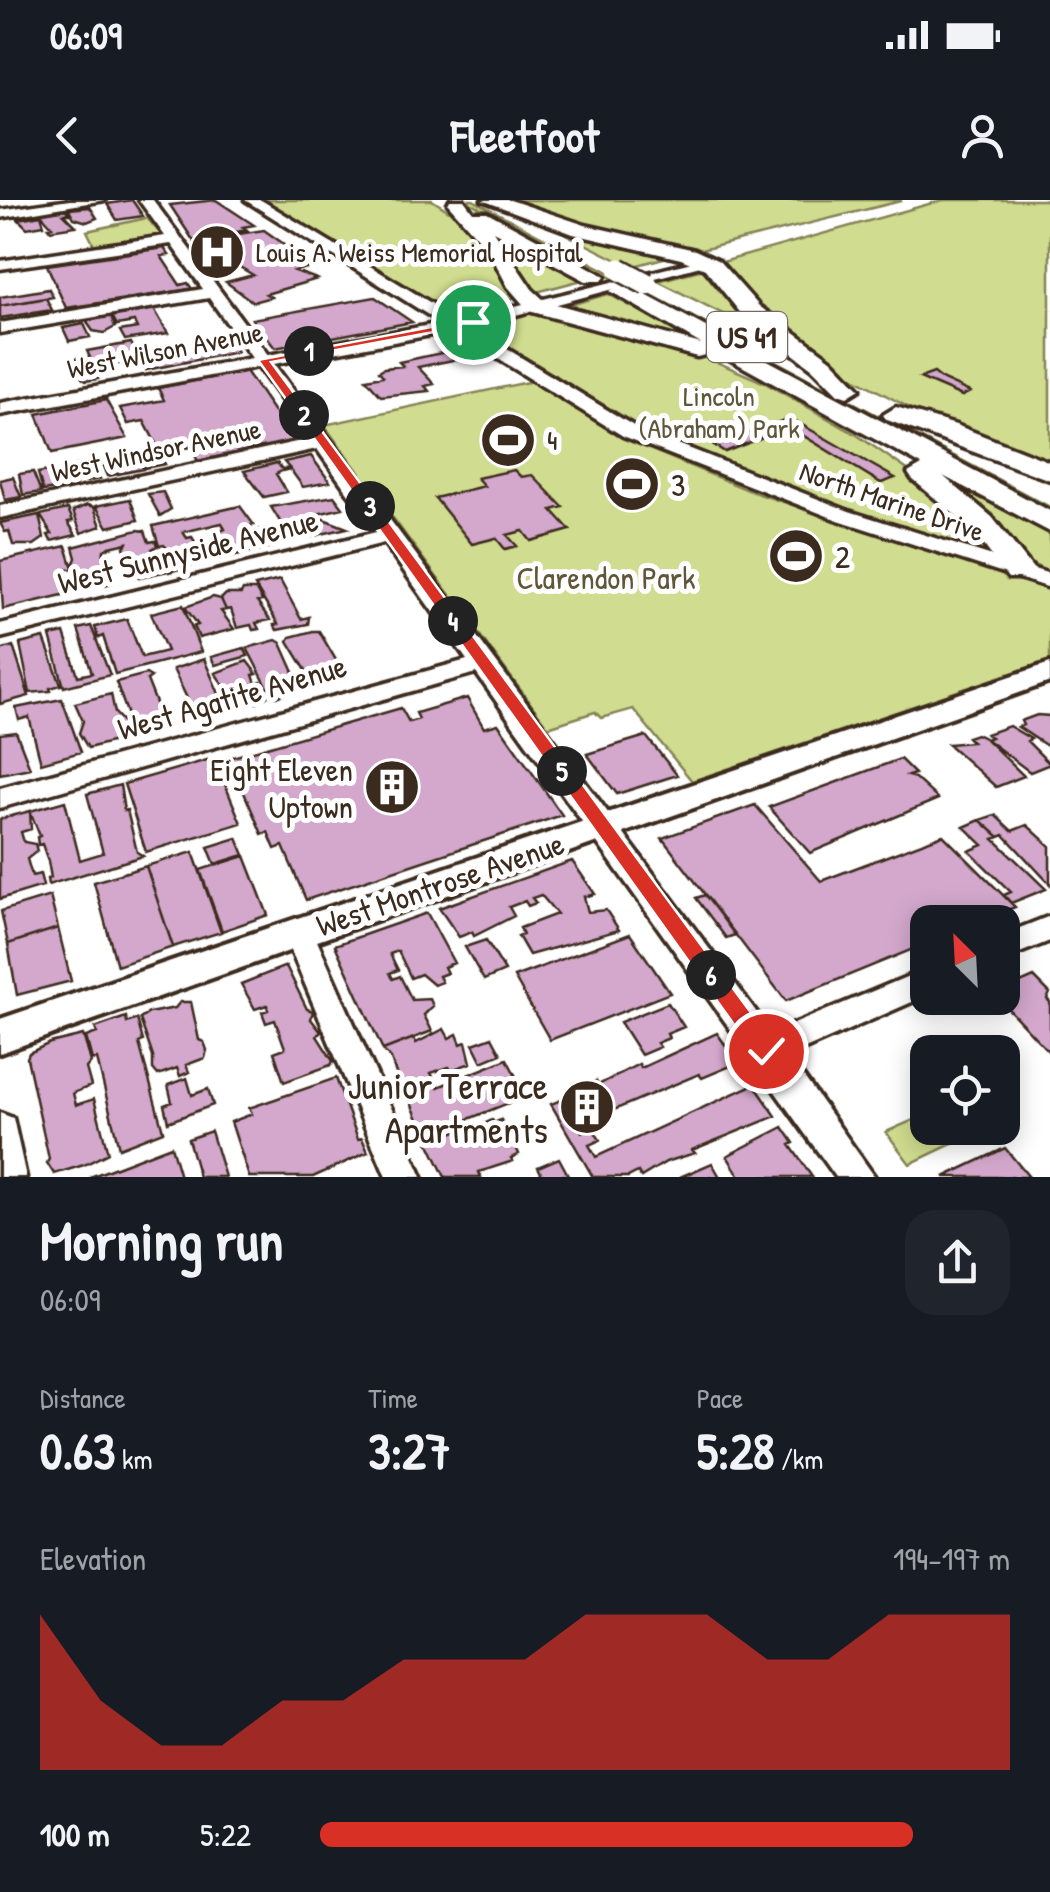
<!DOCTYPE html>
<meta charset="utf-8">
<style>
:root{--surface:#171b24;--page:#20242c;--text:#f1f3f6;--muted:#9ea1a6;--accent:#d93025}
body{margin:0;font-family:"Patrick Hand",sans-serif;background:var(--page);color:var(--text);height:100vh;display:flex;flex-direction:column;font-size:38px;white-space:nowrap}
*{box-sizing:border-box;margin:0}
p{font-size:32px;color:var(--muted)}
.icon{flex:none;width:55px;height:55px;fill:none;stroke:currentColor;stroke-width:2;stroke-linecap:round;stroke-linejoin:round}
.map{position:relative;height:977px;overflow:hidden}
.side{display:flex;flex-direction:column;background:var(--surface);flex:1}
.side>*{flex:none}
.needle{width:65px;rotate:336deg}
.tools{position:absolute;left:910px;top:705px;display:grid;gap:20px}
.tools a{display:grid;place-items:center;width:110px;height:110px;border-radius:20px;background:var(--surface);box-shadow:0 5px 25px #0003;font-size:50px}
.pin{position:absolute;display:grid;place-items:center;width:85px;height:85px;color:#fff;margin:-42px;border:5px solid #fff;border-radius:50%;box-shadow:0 2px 10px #0007}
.km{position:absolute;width:50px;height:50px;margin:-25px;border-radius:50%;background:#222;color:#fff;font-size:28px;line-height:50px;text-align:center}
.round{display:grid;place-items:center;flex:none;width:105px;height:105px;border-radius:30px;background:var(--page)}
.headline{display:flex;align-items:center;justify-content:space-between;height:170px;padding:0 40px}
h1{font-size:55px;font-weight:700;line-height:75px}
.metrics{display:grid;grid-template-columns:repeat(3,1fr);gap:15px;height:170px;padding:10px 40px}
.metrics div{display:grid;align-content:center}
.metrics b{font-size:50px;font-weight:700}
.metrics small{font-size:28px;font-weight:400}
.metrics p{font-size:28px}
.chart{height:280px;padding:20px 40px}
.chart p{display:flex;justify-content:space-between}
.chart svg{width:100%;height:180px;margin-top:10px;fill:var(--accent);opacity:.7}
ul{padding:0 40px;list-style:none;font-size:32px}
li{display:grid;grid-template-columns:160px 120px 1fr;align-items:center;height:75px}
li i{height:25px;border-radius:12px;background:var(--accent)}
.status{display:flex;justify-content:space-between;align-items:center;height:70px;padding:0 50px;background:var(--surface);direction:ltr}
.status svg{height:28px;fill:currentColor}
header{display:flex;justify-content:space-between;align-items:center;height:130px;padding:0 40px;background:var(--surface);font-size:45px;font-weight:700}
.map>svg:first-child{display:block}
</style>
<div class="status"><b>06:09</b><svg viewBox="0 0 49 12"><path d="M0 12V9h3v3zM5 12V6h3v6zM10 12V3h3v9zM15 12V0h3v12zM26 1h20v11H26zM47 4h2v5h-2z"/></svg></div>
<header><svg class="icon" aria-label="back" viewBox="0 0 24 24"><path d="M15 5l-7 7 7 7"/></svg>Fleetfoot<svg class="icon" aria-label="person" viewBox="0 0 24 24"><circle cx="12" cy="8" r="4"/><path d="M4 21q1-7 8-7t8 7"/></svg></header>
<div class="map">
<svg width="1050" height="977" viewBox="0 0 1050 977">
<rect width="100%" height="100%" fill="#fff"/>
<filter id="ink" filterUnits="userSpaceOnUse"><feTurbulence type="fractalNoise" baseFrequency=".01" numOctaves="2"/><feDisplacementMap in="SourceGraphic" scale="20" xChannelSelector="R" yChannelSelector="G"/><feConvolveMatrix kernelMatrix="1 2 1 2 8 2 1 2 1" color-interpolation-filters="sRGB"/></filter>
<g filter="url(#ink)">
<path fill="#d0dc8f" stroke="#868356" stroke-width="2.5" d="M 263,0 L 432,0 L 460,18 L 485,40 L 516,95 L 504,105 L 455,115 Z
M 465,0 L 473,0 L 1050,307 L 1050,311 Z
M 505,0 L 901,0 L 901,1 L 697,51 L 613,36 Z
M 943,0 L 1050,0 L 1050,269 L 945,227 L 830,165 L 760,114 L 719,63 Z
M 147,18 L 164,38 L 87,50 L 84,47 L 94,45 L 87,31 Z
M 534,18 L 678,54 L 631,67 Z
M 485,28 L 582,80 L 529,94 Z
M 707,68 L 780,143 L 658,81 Z
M 608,94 L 724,156 L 556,109 Z
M 522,113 L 548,113 L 694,152 L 765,183 L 857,235 L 935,289 L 995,356 L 816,299 L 653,235 L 476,127 Z
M 533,181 L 632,242 L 753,292 L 1050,390 L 1050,460 L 692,581 L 633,509 L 601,518 L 595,512 L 548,527 L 324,225 Z
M 930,270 L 1050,333 L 1050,373 L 1015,355 Z
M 927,914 L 928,928 L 942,928 L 954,943 L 910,964 L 886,932 Z"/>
<path fill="#d3a8cc" stroke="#3b2a1e" stroke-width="2.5" d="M 132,0 L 143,16 L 117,20 L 107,4 Z
M 216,0 L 254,25 L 243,27 L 247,30 L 193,40 L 170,5 Z
M 90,7 L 97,18 L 87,22 L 74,18 L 69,9 Z
M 66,9 L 69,14 L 64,14 L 76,26 L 50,30 L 48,27 L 52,26 L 40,13 Z
M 41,15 L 44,25 L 27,28 L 18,19 Z
M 264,30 L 315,66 L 295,71 L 317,79 L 266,94 L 271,97 L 253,102 L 226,82 L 253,75 L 238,66 L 215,68 L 207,57 L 201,58 L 194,41 Z
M 164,48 L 169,55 L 161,56 L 180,85 L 188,83 L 192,89 L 66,108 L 47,65 Z
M 49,89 L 53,97 L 0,106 L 0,97 Z
M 375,97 L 412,122 L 275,148 L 252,119 Z
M 46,98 L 52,110 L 0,118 L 0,106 Z
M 154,109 L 168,133 L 125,140 L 120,131 L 137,128 L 134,122 L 117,125 L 112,116 Z
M 111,116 L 115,127 L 104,133 L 93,131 L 86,121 Z
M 84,124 L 90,137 L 69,141 L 63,128 Z
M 229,140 L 237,152 L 146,170 L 138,155 Z
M 131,143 L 140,160 L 95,168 L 87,151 Z
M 455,150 L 463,158 L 418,167 L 434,184 L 425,186 L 429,191 L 381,196 L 366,179 L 383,176 L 379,171 L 384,168 L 403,166 L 399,162 Z
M 87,157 L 94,168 L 98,179 L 86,181 L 82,178 L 76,158 Z
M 246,171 L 294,241 L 198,261 L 190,247 L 161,253 L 144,221 L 128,224 L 120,208 L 164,200 L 158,188 Z
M 934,173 L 943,180 L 970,192 L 962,196 L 920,178 Z
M 106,200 L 127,238 L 52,253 L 37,214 Z
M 790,218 L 895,278 L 881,283 L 789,227 L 725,252 L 714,245 Z
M 156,249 L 165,264 L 144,268 L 138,253 Z
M 137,255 L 143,269 L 108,276 L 102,262 Z
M 311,256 L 330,282 L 303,287 L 290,269 L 282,271 L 276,274 L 287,292 L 264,297 L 244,271 L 277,263 L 282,269 L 289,268 L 284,262 Z
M 91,263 L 100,279 L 86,282 L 80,279 L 75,266 Z
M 54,270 L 60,288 L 43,291 L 38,273 Z
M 514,270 L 521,277 L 532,275 L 563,307 L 552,310 L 570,330 L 531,341 L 523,331 L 507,335 L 517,346 L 505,349 L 496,338 L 472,344 L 435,298 L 484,286 L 477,278 Z
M59 280a9 9 0 1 1 18 0a9 9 0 1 1-18 0Z
M 33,272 L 41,292 L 23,295 L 19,274 Z
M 13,277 L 21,297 L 5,300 L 0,280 Z
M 163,292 L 171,309 L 160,316 L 148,294 Z
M 334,296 L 343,308 L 313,315 L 347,328 L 292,341 L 271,307 Z
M 130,299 L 138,320 L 108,327 L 96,306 Z
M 87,305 L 94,307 L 101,326 L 81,333 L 73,311 Z
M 240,306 L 254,325 L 248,326 L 247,332 L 259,330 L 268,348 L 231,356 L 220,331 L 225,329 L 222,323 L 183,332 L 187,338 L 192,337 L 207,361 L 169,372 L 164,360 L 167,359 L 164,353 L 171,352 L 164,345 L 159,346 L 153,326 Z
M 68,309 L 73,321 L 68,322 L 76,335 L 51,341 L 48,335 L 52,334 L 40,315 Z
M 39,315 L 44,338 L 34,345 L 13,345 L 9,331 L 5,332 L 0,323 Z
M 138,330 L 145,331 L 149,342 L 155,341 L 157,346 L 152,349 L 159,364 L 165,362 L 168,371 L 139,377 L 128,359 L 124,347 L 127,343 L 110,347 L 104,350 L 103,361 L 112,383 L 82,391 L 79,382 L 84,381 L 79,365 L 73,365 L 76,358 L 73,347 Z
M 66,346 L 73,368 L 63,370 L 71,393 L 3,409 L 0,361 Z
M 280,380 L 301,419 L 309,417 L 308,424 L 277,430 L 274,425 L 278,424 L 255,386 Z
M 243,390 L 256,390 L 262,401 L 257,402 L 270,420 L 256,423 L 259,429 L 253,430 L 251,425 L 237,428 L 231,409 L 226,410 L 221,399 L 226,394 L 241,394 Z
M 213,397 L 221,399 L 226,410 L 221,411 L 234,429 L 199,438 L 194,426 L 198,425 L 185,407 Z
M 183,405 L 201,452 L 115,474 L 103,436 L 98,438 L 95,427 L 127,419 L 142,457 L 167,451 L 151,413 Z
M 91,426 L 110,475 L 64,487 L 50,436 L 64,433 L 78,476 L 92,473 L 78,429 Z
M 313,431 L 319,431 L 340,467 L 342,480 L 315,485 L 288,441 L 290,437 Z
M 44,438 L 61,485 L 50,488 L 51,491 L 30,493 L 20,444 Z
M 276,440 L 281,443 L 301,488 L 277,497 L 272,496 L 247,448 Z
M 13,446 L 29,496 L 0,504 L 0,450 Z
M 244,448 L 248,456 L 215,465 L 211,457 Z
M 204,459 L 226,510 L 201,518 L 196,517 L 173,469 Z
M 247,461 L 257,474 L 253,475 L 256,484 L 261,482 L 268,496 L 257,503 L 252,500 L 234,508 L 230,506 L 223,492 L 228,491 L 215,473 Z
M 146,474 L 151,477 L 147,480 L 165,526 L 139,535 L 135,535 L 116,482 Z
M 111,494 L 115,513 L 126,525 L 123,527 L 127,538 L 88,548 L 79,533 L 83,521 L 75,503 Z
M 467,498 L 484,528 L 498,524 L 562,615 L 306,700 L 283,646 L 275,649 L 268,632 L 262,634 L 229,558 L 401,508 L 409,522 L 419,519 L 416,513 Z
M 62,499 L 81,552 L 41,563 L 29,517 L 19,520 L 16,508 Z
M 1037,515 L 1050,516 L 1050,548 L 1018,527 L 1023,525 L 1021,521 Z
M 1009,526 L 1031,539 L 1027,541 L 1050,564 L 1030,572 L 986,539 L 991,537 L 986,534 Z
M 16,532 L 30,568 L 0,574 L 0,534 Z
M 976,534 L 986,539 L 1024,576 L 996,587 L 948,544 L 972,542 L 967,537 Z
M 646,536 L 677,575 L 617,594 L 587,554 Z
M 214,558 L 241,623 L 146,652 L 124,584 Z
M 900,559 L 915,574 L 908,576 L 915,578 L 938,599 L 810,653 L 769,607 Z
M 120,585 L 124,611 L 127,610 L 137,652 L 143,656 L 48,685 L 47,679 L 51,678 L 48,661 L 42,644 L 38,645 L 37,637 L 40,636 L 30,611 L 65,601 L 80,660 L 103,653 L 87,594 Z
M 755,605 L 821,681 L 943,635 L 1015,707 L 977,722 L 928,722 L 928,743 L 786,801 L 662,638 Z
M 30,611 L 31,629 L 21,632 L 24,642 L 35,644 L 37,651 L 27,659 L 32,676 L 40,674 L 43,686 L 0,699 L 0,619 Z
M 995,615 L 1012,631 L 1027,625 L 1050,646 L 1050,684 L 1004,635 L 999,637 L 980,620 Z
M 980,620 L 999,637 L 994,639 L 1046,689 L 1011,703 L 1004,695 L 1011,692 L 969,651 L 983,645 L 964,627 Z
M 237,638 L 244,655 L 215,664 L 208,647 Z
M 193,652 L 221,732 L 173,747 L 146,666 Z
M 245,656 L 268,715 L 222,731 L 200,670 Z
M 572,661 L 595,694 L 584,697 L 588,712 L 606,710 L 619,730 L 529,755 L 518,736 L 523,734 L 520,728 L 557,714 L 541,695 L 532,698 L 536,703 L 528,706 L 525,701 L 509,707 L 514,716 L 474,736 L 472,732 L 459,737 L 439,708 Z
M 146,666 L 173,747 L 117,766 L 94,682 Z
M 705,695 L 735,735 L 726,738 L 696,698 Z
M 50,696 L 58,728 L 8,744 L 1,711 Z
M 427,713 L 454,763 L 444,767 L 447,773 L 439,776 L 442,782 L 434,785 L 421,774 L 411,778 L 398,751 L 390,754 L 398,770 L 390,773 L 393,779 L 400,776 L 412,800 L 430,799 L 433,806 L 424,815 L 432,831 L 383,850 L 335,745 Z
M 58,728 L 71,781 L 17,795 L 8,744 Z
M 630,734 L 670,793 L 550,840 L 514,777 Z
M 486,740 L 505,771 L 484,780 L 465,747 Z
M 286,766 L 307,809 L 313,811 L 311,819 L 321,832 L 317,836 L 333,861 L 331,865 L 284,882 L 274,852 L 285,848 L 275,820 L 266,823 L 262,812 L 268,810 L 267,805 L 255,809 L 241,784 Z
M 1034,777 L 1050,793 L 1047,799 L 1050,802 L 1050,853 L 998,798 L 1002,798 L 1002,791 Z
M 180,802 L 191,802 L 199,840 L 204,842 L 207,850 L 205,858 L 186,865 L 189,872 L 180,876 L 177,868 L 158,875 L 153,869 L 153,857 L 140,819 L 149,813 L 175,808 Z
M 668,803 L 684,827 L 667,834 L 669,838 L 657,843 L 660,847 L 641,855 L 620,822 Z
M 126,817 L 127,823 L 137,819 L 143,841 L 139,843 L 163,931 L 119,948 L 97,859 L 92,860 L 86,837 L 97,833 L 95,828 Z
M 444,829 L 449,838 L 457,834 L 461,844 L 466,842 L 471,863 L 451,870 L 449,867 L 431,873 L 434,879 L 406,890 L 401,888 L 391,859 L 383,850 L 414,838 L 416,843 Z
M 717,833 L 738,863 L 702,878 L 699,874 L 578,925 L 582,932 L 592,927 L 600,940 L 589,945 L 596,957 L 754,884 L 776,916 L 692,950 L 695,953 L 666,962 L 641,977 L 638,972 L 628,977 L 593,977 L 551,904 L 590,888 L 588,885 L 596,881 L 598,885 L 639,864 L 641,868 Z
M 83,835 L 91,862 L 86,868 L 91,886 L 73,893 L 76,905 L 94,899 L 108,953 L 84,965 L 54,974 L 47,963 L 49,959 L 27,858 L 29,853 L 50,843 Z
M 492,837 L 501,854 L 482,862 L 473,844 Z
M 507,859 L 526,896 L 456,924 L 459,930 L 428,942 L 407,894 L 436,882 L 438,887 Z
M 187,878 L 192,895 L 208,889 L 213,905 L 168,922 L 164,905 L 172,902 L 168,885 Z
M 336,878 L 358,939 L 362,938 L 368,952 L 313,977 L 249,977 L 231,922 L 252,914 L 249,908 Z
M 492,920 L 494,923 L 501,920 L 507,933 L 514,930 L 517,937 L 512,939 L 519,954 L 511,958 L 513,961 L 479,972 L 481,977 L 445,977 L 428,942 L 459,930 L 461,935 Z
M 783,927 L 794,943 L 790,945 L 812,977 L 740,977 L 727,956 Z
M 211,931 L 225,977 L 199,977 L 188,939 Z
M 171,946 L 180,977 L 90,977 Z
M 1005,948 L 1029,977 L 944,977 Z
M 559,958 L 568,975 L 543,977 L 538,967 Z
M 712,963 L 720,977 L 680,977 Z"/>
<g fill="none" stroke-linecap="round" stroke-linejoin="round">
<g stroke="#3b2a1e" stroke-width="7">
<path id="minor" d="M 70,0 L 105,0 L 0,18 L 0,10 Z
M 139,0 L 153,0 L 268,155 L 441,123 L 245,0 L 261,0 L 459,120 L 708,58 L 708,64 L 471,127 L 637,228 L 849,311 L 1050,374 L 1050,388 L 835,319 L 623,236 L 453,131 L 274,164 L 772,833 L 928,768 L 928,795 L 789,856 L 875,977 L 836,977 L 476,473 L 0,608 L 0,588 L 467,460 L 384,343 L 0,438 L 0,424 L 376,332 L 317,249 L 0,318 L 0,306 L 310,239 L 258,167 L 0,215 L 0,203 L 252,158 L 209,98 L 0,133 L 0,123 L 203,89 L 171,44 L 0,69 L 0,61 L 165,36 Z
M 1050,716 L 1050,741 L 1002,760 L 1002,735 Z
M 299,722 L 310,726 L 314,734 L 422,977 L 386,977 L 284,734 L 288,726 Z
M 0,913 L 13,918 L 26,977 L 0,977 Z"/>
</g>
<g stroke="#3b2a1e" stroke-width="8">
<path id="major" d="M 1050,463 L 1050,482 L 0,853 L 0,819 Z"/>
</g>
<g stroke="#3b2a1e" stroke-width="7">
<path id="highway" d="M 450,0 L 464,0 L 473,12 L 487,12 L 605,76 L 602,81 L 586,81 L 493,31 L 532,89 L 545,101 L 701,144 L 610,91 L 621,84 L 629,86 L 1050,311 L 1050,332 L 943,276 L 992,317 L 1035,371 L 1030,378 L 1008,378 L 972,329 L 912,279 L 908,273 L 922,265 L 707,147 L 705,155 L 697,157 L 529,111 L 508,87 L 488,49 L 448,4 Z
M 482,0 L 510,0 L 585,25 L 695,50 L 719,61 L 759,106 L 831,159 L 860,189 L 847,197 L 838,194 L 813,169 L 743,116 L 705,69 L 681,59 L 573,34 Z
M 896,207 L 956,225 L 1050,262 L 1050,280 L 887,220 L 883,215 Z"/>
</g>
<use href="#minor" fill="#fff" fill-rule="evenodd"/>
<use href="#major" fill="#fff" fill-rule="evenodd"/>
<use href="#highway" fill="#fff" fill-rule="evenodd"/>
<g stroke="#3b2a1e" stroke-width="26" stroke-linecap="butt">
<path id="highway-bridge" d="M 619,69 L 647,84"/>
</g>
<use href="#highway-bridge" stroke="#fff" stroke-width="21"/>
</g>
</g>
<path fill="#d93025" stroke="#fff" stroke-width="2.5" d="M 473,119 L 477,124 L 271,162 L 774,844 L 777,851 L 774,858 L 758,858 L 258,160 Z"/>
<defs>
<g id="hospital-disc" transform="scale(2.875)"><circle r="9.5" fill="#3b2a1e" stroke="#fff"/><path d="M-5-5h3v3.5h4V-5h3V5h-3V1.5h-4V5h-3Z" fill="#fff"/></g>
<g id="stadium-disc" transform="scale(2.875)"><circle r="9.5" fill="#3b2a1e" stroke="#fff"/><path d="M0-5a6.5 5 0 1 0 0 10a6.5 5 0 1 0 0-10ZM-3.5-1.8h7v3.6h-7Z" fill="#fff"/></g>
<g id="building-disc" transform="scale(2.875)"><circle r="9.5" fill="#3b2a1e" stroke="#fff"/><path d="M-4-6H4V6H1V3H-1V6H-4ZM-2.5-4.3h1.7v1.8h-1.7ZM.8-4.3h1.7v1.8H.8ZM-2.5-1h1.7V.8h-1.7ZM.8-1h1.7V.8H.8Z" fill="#fff"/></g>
</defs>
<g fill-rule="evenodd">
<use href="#hospital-disc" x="217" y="52"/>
<use href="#stadium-disc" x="508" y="240"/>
<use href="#stadium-disc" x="632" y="284"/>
<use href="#stadium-disc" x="796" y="356"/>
<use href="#building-disc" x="392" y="587"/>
<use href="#building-disc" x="587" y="907"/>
</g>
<g text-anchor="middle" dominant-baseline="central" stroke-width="10" stroke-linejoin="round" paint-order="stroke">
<g font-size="28" fill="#3b2a1e" stroke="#fff" text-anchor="start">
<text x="256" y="52">Louis A. Weiss Memorial Hospital</text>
<text x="547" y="240">4</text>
</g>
<g font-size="28" fill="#3b2a1e" stroke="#fff">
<text transform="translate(165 150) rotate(-11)">West Wilson Avenue</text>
<text transform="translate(156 250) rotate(-12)">West Windsor Avenue</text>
<text transform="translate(892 301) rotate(19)">North Marine Drive</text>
</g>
<g font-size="28" fill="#60563a" stroke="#fff">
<text x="719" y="196">Lincoln<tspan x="719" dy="32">(Abraham) Park</tspan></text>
</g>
<rect fill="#fff" stroke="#766a62" stroke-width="2.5" x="707" y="112" width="80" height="50" rx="8"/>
<g font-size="30" font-weight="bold" fill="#3b2a1e">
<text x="747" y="137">US 41</text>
</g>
<g font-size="32" fill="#3b2a1e" stroke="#fff" text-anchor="start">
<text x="671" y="284">3</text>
<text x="835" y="356">2</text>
<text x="353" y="569" text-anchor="end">Eight Eleven<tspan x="353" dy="37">Uptown</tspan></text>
</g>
<g font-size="32" fill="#3b2a1e" stroke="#fff">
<text transform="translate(188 351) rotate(-14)">West Sunnyside Avenue</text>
<text transform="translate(232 497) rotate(-16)">West Agatite Avenue</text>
<text transform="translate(440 684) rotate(-19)">West Montrose Avenue</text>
</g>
<g font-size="32" fill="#60563a" stroke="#fff">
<text x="606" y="377">Clarendon Park</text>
</g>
<g font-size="38" fill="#3b2a1e" stroke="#fff" text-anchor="end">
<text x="548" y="885">Junior Terrace<tspan x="548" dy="44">Apartments</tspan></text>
</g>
</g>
</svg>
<div class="tools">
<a><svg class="needle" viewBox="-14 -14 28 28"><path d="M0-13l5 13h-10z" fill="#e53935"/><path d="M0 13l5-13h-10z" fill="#9ea1a6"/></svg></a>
<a><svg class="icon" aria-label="locate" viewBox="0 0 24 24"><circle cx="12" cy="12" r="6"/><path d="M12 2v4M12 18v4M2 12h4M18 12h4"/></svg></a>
</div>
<div class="pin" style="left:473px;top:122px;background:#1e9e55"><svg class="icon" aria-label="arrive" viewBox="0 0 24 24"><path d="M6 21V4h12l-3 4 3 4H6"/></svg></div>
<div class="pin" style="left:766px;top:851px;background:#d93025"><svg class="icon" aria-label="check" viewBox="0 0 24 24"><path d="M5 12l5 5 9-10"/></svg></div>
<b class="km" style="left:309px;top:151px">1</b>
<b class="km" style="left:304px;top:215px">2</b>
<b class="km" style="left:370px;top:306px">3</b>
<b class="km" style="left:453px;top:421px">4</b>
<b class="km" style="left:562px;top:571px">5</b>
<b class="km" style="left:711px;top:775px">6</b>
</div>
<section class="side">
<div class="headline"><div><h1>Morning run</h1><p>06:09</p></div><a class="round"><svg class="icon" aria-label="share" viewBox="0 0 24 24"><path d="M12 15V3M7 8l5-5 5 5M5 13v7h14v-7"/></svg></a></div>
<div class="metrics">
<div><p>Distance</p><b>0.63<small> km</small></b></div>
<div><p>Time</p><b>3:27</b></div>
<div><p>Pace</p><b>5:28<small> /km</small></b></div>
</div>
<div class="chart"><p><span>Elevation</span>194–197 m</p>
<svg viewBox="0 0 160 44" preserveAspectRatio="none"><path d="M0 44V6L10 27L20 38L30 38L40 27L50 27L60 17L70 17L80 17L90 6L100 6L110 6L120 17L130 17L140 6L150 6L160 6V44z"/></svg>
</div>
<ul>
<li><b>100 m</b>5:22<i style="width:86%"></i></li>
</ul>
</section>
